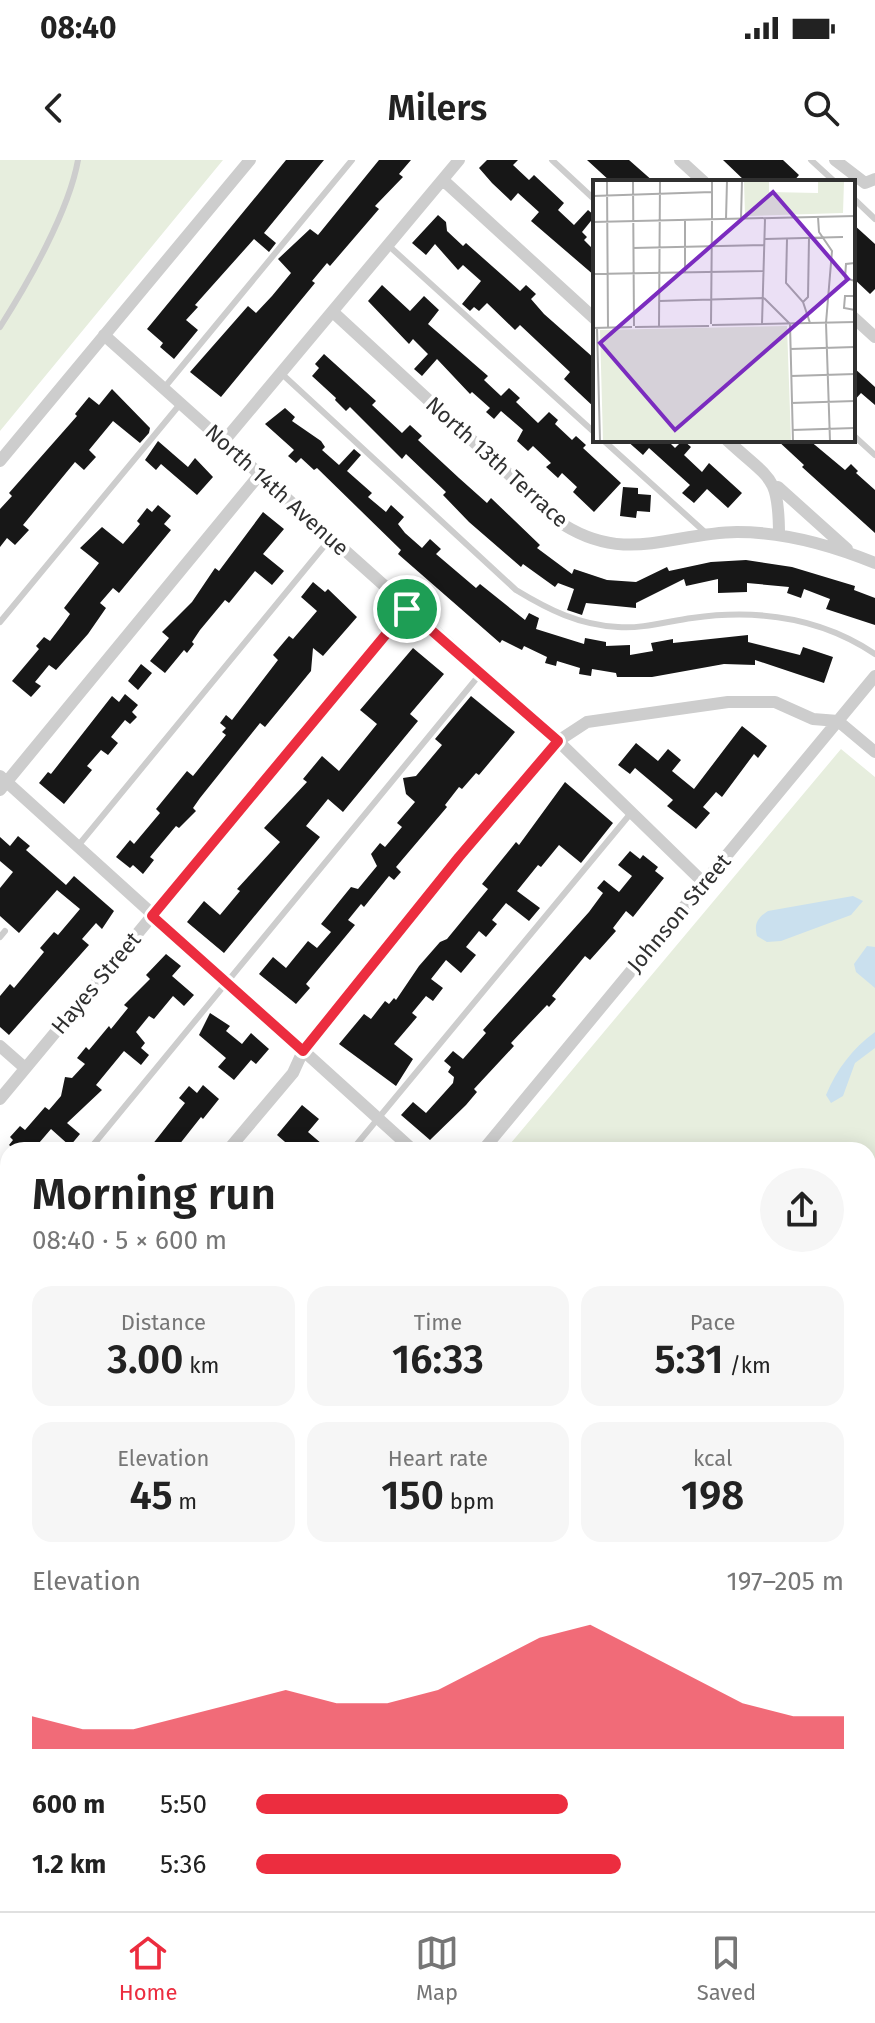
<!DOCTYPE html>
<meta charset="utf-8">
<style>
:root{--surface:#fff;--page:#f6f6f6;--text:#222;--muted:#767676;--line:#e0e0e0;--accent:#ec2d3f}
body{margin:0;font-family:"Fira Sans",sans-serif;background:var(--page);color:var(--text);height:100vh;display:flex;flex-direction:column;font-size:30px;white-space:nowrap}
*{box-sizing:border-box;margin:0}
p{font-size:26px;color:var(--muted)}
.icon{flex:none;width:44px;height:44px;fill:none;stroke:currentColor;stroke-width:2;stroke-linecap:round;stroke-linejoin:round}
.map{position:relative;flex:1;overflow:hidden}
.drawer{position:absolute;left:0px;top:982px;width:876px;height:770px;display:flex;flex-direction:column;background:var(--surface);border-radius:24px 24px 0 0;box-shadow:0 4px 20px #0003}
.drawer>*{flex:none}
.pin{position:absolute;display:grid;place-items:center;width:68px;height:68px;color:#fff;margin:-34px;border:4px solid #fff;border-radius:50%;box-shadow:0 2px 8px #0007}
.round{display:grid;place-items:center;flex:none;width:84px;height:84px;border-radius:42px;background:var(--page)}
.summary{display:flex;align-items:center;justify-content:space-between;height:136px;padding:0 32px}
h1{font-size:44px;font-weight:600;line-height:60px}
.metrics{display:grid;grid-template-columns:repeat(3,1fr);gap:12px;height:136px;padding:8px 32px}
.metrics div{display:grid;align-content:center;border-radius:20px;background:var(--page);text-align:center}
.metrics b{font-size:40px;font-weight:600}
.metrics small{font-size:22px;font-weight:400}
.metrics p{font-size:22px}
.chart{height:224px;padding:16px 32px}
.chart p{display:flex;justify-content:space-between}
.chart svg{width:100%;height:144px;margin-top:8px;fill:var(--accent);opacity:.7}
ul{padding:0 32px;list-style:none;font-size:26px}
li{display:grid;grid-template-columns:128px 96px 1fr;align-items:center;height:60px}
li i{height:20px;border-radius:10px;background:var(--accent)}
.status{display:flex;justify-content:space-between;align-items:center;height:56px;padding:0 40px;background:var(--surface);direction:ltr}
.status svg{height:22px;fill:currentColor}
header{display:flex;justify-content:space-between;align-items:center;height:104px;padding:0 32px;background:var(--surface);font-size:36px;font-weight:600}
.dock{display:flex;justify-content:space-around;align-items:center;height:112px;border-top:2px solid var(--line);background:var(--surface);font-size:22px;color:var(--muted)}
.dock a{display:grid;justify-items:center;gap:4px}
.dock .selected{color:var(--accent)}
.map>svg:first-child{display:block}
</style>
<div class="status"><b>08:40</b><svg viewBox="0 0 49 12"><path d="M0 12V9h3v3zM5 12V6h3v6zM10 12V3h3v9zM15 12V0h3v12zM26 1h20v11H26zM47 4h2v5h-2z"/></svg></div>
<header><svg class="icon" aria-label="back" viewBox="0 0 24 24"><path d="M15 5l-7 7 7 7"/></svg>Milers<svg class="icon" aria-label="search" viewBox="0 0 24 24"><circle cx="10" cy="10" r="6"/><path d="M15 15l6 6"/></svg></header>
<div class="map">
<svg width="875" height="1751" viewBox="0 0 875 1751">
<rect width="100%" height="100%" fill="#fff"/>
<path fill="#e7eede" d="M 0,0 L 223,0 L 0,271 Z
M 841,589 L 875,617 L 875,1751 L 9,1751 L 0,1744 L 0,1593 L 8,1584 L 8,1744 L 868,1744 L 868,990 L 505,990 Z"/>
<path fill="#cae0ee" d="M 853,736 L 863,741 L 851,755 L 781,781 L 767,782 L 757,776 C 754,764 757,758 768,751 Z
M 867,786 L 875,787 L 875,828 L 856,812 L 854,804 Z
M 875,872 L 875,888 L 855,903 L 843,936 L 831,943 L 826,935 C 837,909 852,889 875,872 Z"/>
<path fill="#171717" d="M 286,0 L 324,0 L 264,73 L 276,83 L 269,92 L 254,79 L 195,145 L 198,147 L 186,160 L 198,170 L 174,199 L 160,187 L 163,183 L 147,169 Z
M 379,0 L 411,0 L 399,14 L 403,17 L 375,46 L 379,49 L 330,106 L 327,103 L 312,121 L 315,123 L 221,237 L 190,212 L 248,146 L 256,153 L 272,136 L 291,113 L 278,99 L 310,69 L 318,75 Z
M 487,0 L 518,0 L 513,5 L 529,20 L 534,15 L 564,43 L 558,50 L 574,65 L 588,50 L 595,56 L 582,72 L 587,77 L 584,80 L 595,91 L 595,116 L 531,61 L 539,52 L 518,33 L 511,41 L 492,23 L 479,8 Z
M 587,0 L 629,0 L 654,22 L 611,22 Z
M 723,0 L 783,0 L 799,15 L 793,22 L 746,22 Z
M 438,55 L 446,62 L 447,71 L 463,86 L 466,83 L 520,131 L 526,125 L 536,134 L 531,139 L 544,154 L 595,199 L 595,248 L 564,219 L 570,212 L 520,165 L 515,170 L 487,143 L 479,151 L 474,147 L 470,151 L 462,144 L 481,121 L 463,105 L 458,110 L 435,84 L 426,95 L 412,83 Z
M 853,64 L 875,84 L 875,129 L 870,134 L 853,118 Z
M 382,125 L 410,151 L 424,136 L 439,150 L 428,164 L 488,216 L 484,220 L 501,236 L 509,228 L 520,238 L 516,242 L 538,263 L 549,252 L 558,260 L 555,264 L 572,280 L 576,276 L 586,285 L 583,288 L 621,323 L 594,352 L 573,332 L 577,327 L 562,313 L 558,318 L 546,307 L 551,303 L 533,286 L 528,291 L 517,281 L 523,270 L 501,251 L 494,259 L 486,252 L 490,248 L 472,232 L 470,234 L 437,199 L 422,216 L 414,209 L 428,194 L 413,179 L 409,184 L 368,141 Z
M 324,194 L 376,241 L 372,245 L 402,273 L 410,265 L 422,276 L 418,280 L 459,318 L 487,343 L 491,338 L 540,385 L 537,388 L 572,414 L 574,409 L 607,420 L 636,422 L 667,407 L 669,411 L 711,402 L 746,400 L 792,407 L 855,426 L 854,430 L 875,438 L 875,465 L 826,449 L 830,439 L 804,429 L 801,438 L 787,433 L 789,427 L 747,423 L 747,432 L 718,433 L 718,419 L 686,426 L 684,419 L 636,443 L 636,448 L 586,443 L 582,455 L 567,450 L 574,429 L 558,423 L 555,427 L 523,404 L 521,407 L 469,362 L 443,335 L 446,332 L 406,294 L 402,299 L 350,247 L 346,251 L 335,240 L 336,238 L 312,216 L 319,208 L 315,204 Z
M 853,207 L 875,227 L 875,245 L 861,233 L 853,242 Z
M 112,229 L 150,268 L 149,273 L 140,283 L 113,261 L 89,290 L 96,297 L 84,310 L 75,302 L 23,365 L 29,370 L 15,385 L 7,378 L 0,387 L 0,349 L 12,336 L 9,333 L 77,256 L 75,254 L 89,237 L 99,245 Z
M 285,248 L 295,257 L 292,261 L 321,281 L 325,287 L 322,290 L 339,305 L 354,289 L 361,295 L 347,311 L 372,333 L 368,337 L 386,352 L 391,345 L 404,357 L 398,364 L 405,373 L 422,388 L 430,379 L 441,389 L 436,394 L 476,428 L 480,424 L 525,460 L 529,453 L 539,458 L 536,469 L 584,484 L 585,478 L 606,482 L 606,486 L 630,485 L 630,495 L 653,491 L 651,483 L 673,479 L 673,483 L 748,475 L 748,482 L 800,495 L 803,487 L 833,497 L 824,523 L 755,500 L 755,505 L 724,504 L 652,517 L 617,517 L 616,513 L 592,509 L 591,516 L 579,514 L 580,508 L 557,501 L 556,506 L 545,503 L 547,497 L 524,486 L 522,490 L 502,480 L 500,483 L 398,394 L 401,390 L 317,308 L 314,310 L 301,298 L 296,303 L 288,296 L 294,290 L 265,264 Z
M 626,280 L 667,280 L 675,288 L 683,280 L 691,287 L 684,295 L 702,312 L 709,303 L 742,333 L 728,348 L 707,329 L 694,343 L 682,333 L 690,325 L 649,288 L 643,295 Z
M 777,280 L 809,280 L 845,310 L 851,304 L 858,311 L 856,313 L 875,330 L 875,373 L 802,307 L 804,305 Z
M 158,281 L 188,307 L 195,298 L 213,317 L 197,335 L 161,304 L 156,310 L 145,300 Z
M 623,327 L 638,328 L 638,334 L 651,335 L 650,352 L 637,351 L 636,358 L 620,356 Z
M 158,345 L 171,356 L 164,364 L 171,370 L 119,433 L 113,428 L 100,443 L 106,448 L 88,474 L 56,510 L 49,505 L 35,522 L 41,526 L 31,537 L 12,521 L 39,489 L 36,486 L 44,477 L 50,481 L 63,464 L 70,454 L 64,448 L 99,403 L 80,388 L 102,367 L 123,384 L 140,364 L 137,361 L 147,348 L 152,352 Z
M 263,352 L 284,369 L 263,394 L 284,411 L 272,425 L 255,411 L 229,443 L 225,440 L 200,470 L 192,482 L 194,484 L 187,493 L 184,490 L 165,513 L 150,501 L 169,478 L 162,472 L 192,442 L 215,408 L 219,411 Z
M 313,422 L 325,432 L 328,429 L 357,457 L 323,496 L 313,488 L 311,511 L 265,567 L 260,563 L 200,638 L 193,648 L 196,651 L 179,668 L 176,666 L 150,697 L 154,700 L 143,714 L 133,705 L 130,708 L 116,697 L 130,680 L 134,684 L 160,653 L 156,649 L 187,611 L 193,616 L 226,575 L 222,572 L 226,568 L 220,563 L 226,555 L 232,560 L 278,500 L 273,495 L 289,476 L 293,479 L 317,451 L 301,437 Z
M 413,488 L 444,514 L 410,554 L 418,561 L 343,652 L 328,639 L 306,666 L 320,677 L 224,793 L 187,762 L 204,741 L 220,755 L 240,731 L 237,729 L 280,682 L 264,668 L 307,622 L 303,619 L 322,596 L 339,611 L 377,564 L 360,550 Z
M 141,504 L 152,513 L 138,530 L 128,521 Z
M 125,534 L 138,545 L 132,552 L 137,557 L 130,564 L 125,560 L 111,577 L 118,583 L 108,595 L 101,590 L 87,606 L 92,610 L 64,644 L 39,623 L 48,612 L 51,614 L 112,536 L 119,542 Z
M 471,536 L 515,572 L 479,615 L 476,613 L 462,629 L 459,627 L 445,645 L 447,647 L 396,707 L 401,712 L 394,720 L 389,716 L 364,747 L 361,744 L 348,760 L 355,765 L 306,824 L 310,828 L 296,844 L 259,814 L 273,797 L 286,808 L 308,781 L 317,788 L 331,772 L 321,764 L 351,727 L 358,729 L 377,706 L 371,694 L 380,683 L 385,687 L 402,667 L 397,663 L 415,642 L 406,634 L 403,618 L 416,616 L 442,585 L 435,579 Z
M 742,566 L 767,586 L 758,598 L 754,594 L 722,637 L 716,632 L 703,647 L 710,653 L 696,669 L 667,646 L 673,640 L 635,608 L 630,614 L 618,605 L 636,583 L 658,601 L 668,589 L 681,600 L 672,611 L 694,629 Z
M 565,622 L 613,663 L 581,703 L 559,685 L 541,707 L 538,705 L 517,731 L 540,748 L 529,761 L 506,743 L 492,760 L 497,764 L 486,777 L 479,771 L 466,787 L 476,795 L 461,813 L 446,800 L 431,819 L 443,828 L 433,841 L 426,836 L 412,853 L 417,857 L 394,884 L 413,899 L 396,926 L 339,884 L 364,854 L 371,859 L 385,841 L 389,844 L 394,838 L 396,840 L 419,806 L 440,782 L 447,779 L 488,729 L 482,724 L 516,682 L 519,685 Z
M 18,676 L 30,686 L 26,690 L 66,725 L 74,716 L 114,751 L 102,769 L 96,763 L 82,779 L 89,785 L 9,875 L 0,867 L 0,836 L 10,824 L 14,828 L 44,792 L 40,788 L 54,772 L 58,775 L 80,749 L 57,730 L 19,773 L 0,756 L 0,728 L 13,712 L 0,701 L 0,677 L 10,686 Z
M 630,691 L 640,699 L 643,695 L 658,707 L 655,711 L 664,718 L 633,757 L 626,751 L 613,768 L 616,771 L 590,800 L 585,796 L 552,836 L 556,839 L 549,847 L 547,845 L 527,866 L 511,883 L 514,886 L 474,929 L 477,932 L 466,945 L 430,980 L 401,955 L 413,942 L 426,953 L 453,923 L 454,917 L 448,912 L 451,907 L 444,901 L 453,891 L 463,899 L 486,873 L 483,870 L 589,752 L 603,733 L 597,728 L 604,720 L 619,732 L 632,716 L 618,705 Z
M 166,794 L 181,806 L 172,816 L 194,835 L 184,846 L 173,836 L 154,859 L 149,856 L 136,872 L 145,883 L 141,888 L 149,895 L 141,905 L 124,891 L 96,925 L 102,930 L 67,963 L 80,974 L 70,986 L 51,969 L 33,990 L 15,990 L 9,985 L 13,980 L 10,977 L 20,966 L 25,970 L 45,947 L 49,950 L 61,936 L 65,917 L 72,918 L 85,904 L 77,898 L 86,887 L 89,890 L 109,866 L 111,869 L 128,848 L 124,845 L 150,819 L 146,815 Z
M 210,853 L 230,866 L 226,871 L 242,884 L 251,873 L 269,889 L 256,904 L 251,900 L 234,920 L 218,907 L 226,898 L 199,875 Z
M 203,925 L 219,939 L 203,959 L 201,957 L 175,990 L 148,990 L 185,943 L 179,938 L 189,926 L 197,933 Z
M 302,945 L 319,959 L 308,972 L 329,990 L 306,990 L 297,982 L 292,988 L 277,975 Z"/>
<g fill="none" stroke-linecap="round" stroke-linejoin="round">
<path stroke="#cdcdcd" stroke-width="6" d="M 552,0 L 595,40
M 811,0 L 835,22
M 853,38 L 875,59
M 389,86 L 595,273
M 0,167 C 28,123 69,51 78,0
M 282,214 L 516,430 C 549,450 579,465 618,467 C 642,469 669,461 692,458 C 756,449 820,457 875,494
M 164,228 L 352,0
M 853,275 L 875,295
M 603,280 L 707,374
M 0,462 L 181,243
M 77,687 L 330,379
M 0,777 L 5,771
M 89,990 L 481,513
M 352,990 L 631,653
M 0,1098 L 8,1088
M 0,1626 L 8,1624"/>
<path stroke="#cdcdcd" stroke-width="12" d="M 680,0 L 704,22
M 835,0 L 865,23 L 875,19
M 443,20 L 595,159
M 334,153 L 564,365 C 627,404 671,373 737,372 C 785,372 831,385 875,403
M 853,157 L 875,177
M 104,175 L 558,581 L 704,723
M 727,280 C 770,320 779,314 779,375
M 224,281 L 459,0
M 0,301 L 250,0
M 778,327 L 847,389
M 0,616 L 413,990
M 0,630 L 260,314
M 0,886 L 25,908
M 0,939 L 407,449
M 228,990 L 293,913 L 303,891 L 459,697 L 558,581 L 587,562 L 728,542 L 775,542 L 813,559 L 838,561 L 875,592
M 483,990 L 875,516
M 0,1147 L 8,1154
M 0,1408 L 8,1414
M 0,1571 L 8,1561"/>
</g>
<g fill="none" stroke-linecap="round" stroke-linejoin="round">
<g stroke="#fff" stroke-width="16">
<path id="route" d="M 407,449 L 558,581 L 459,697 L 303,891 L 152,756 Z"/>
</g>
<use href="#route" stroke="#ec2d3f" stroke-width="10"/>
</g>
<g text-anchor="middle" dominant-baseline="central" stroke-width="8" stroke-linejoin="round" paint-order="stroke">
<g font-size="22" fill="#303030" stroke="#fff">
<text transform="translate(497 302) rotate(42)">North 13th Terrace</text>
<text transform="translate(277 330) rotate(42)">North 14th Avenue</text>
<text transform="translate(679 753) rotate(-50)">Johnson Street</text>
<text transform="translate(96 823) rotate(-50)">Hayes Street</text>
</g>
</g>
<g transform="translate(593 20)">
<rect width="262" height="262" fill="#fff"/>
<path d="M 151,1 L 176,1 L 176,12 L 225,13 L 225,1 L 251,1 L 250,33 L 152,36 ZM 194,146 L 198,261 L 10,261 L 7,150 Z" fill="#e7eede"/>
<path fill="none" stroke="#acacac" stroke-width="2" d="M 14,1 L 15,148M 40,1 L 41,146M 0,16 L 119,12M 225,37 L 226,52 L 239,71 L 233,143 L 237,261M 148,38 L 149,1M 119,39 L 119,1M 133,39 L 134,1M 92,40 L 92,93M 0,42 L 262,36M 172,59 L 250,57M 194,59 L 193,103 L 210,122 L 217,143M 40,68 L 171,65M 262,83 L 253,84 L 252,98 L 262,101M 0,94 L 171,91M 262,116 L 252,116 L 251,128 L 262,130M 171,118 L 197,144 L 200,261M 66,121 L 171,118M 210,122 L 215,117 L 216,58M 118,144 L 119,39M 169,144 L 172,39M 119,145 L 262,142M 42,147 L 116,146M 66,147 L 67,1M 0,148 L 39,147M 4,148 L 7,261M 197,169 L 262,167M 198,196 L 262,194M 198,223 L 262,221M 199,250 L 262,248"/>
<path fill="#7b2cbf" fill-opacity="0.15" stroke="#7b2cbf" stroke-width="4" d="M 180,12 L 255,99 L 82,250 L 7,163 Z"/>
<rect width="262" height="262" fill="none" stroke="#303030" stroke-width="4"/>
</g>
</svg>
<div class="pin" style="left:407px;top:449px;background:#1e9e55"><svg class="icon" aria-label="arrive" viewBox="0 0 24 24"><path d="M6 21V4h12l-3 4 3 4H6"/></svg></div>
<section class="drawer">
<div class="summary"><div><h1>Morning run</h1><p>08:40 · 5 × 600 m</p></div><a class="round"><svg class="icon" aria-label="share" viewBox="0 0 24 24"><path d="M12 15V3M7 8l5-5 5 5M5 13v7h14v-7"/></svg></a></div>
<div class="metrics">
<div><p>Distance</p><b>3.00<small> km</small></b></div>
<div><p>Time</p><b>16:33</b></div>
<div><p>Pace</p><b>5:31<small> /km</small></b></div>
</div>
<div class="metrics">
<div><p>Elevation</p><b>45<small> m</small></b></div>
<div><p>Heart rate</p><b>150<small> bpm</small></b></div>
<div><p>kcal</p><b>198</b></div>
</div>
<div class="chart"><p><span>Elevation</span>197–205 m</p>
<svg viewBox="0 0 160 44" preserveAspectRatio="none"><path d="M0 44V34L10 38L20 38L30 34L40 30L50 26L60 30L70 30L80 26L90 18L100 10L110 6L120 14L130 22L140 30L150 34L160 34V44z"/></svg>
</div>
<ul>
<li><b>600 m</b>5:50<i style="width:53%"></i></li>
<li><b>1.2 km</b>5:36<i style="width:62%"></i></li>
</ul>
</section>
</div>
<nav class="dock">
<a class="selected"><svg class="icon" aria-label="home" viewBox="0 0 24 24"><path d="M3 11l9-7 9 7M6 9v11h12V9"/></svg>Home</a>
<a><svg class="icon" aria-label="map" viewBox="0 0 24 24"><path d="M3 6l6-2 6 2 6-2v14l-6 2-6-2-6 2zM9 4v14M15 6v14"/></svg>Map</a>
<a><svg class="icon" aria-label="saved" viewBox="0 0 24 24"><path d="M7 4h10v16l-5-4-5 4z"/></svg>Saved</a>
</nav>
